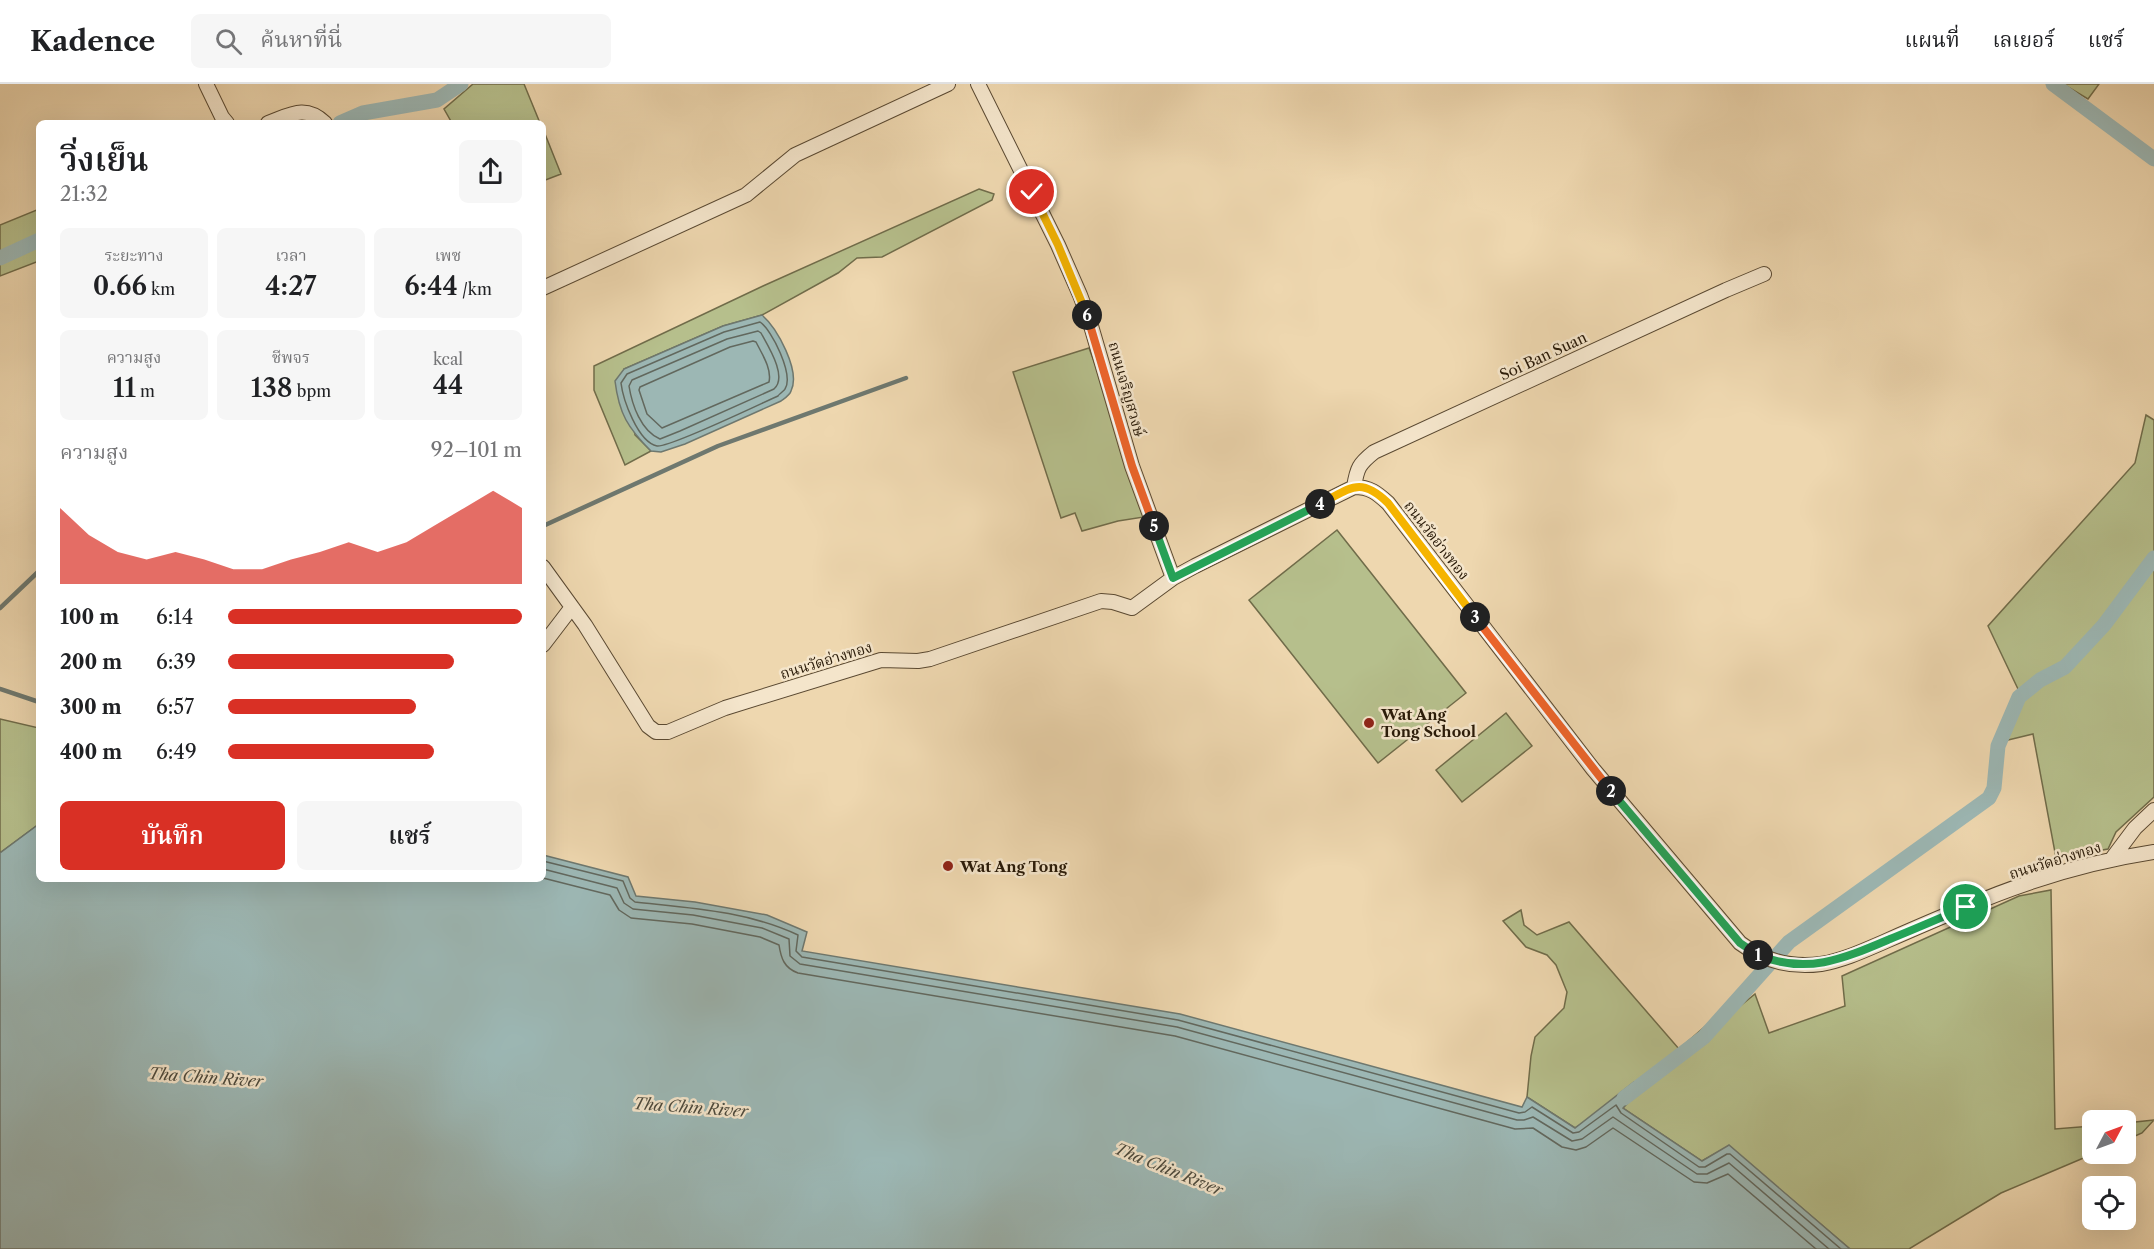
<!DOCTYPE html>
<html lang="th">
<meta charset="utf-8">
<style>
:root{--surface:#fff;--page:#f6f6f6;--text:#202124;--muted:#757577;--line:#e0e0e0;--accent:#d93025}
body{margin:0;font-family:"Libre Caslon Text","Noto Serif Thai",serif;background:var(--page);color:var(--text);height:100vh;display:flex;flex-direction:column;font-size:22px;white-space:nowrap}
*{box-sizing:border-box;margin:0}
p{font-size:20px;color:var(--muted)}
.icon{flex:none;width:33px;height:33px;fill:none;stroke:currentColor;stroke-width:2;stroke-linecap:round;stroke-linejoin:round}
.map{position:relative;flex:1;overflow:hidden}
.panel{position:absolute;left:36px;top:36px;width:510px;height:762px;display:flex;flex-direction:column;background:var(--surface);border-radius:9px;box-shadow:0 6px 24px #0002}
.panel>*{flex:none}
.needle{width:39px;rotate:49deg}
.fabs{position:absolute;left:2082px;top:1026px;display:grid;gap:12px}
.fabs a{display:grid;place-items:center;width:54px;height:54px;border-radius:9px;background:var(--surface);box-shadow:0 6px 24px #0002;font-size:30px}
.pin{position:absolute;display:grid;place-items:center;width:51px;height:51px;color:#fff;margin:-26px;border:3px solid #fff;border-radius:50%;box-shadow:0 2px 6px #0007}
.km{position:absolute;width:30px;height:30px;margin:-15px;border-radius:50%;background:#222;color:#fff;font-size:16px;line-height:30px;text-align:center}
.round{display:grid;place-items:center;flex:none;width:63px;height:63px;border-radius:9px;background:var(--page)}
.summary{display:flex;align-items:center;justify-content:space-between;height:102px;padding:0 24px}
h1{font-size:33px;font-weight:600;line-height:45px}
.figures{display:grid;grid-template-columns:repeat(3,1fr);gap:9px;height:102px;padding:6px 24px}
.figures div{display:grid;align-content:center;border-radius:9px;background:var(--page);text-align:center}
.figures b{font-size:26px;font-weight:600}
.figures small{font-size:16px;font-weight:400}
.figures p{font-size:16px}
.chart{height:168px;padding:12px 24px}
.chart p{display:flex;justify-content:space-between}
.chart svg{width:100%;height:108px;margin-top:6px;fill:var(--accent);opacity:.7}
.action{display:flex;gap:12px;margin-top:auto;padding:12px 24px}
.action a{flex:1;height:69px;border-radius:9px;background:var(--accent);color:#fff;font-size:24px;font-weight:600;line-height:69px;text-align:center}
.action a+a{background:var(--page);color:var(--text)}
ul{padding:0 24px;list-style:none;font-size:20px}
li{display:grid;grid-template-columns:96px 72px 1fr;align-items:center;height:45px}
li i{height:15px;border-radius:8px;background:var(--accent)}
header{display:flex;align-items:center;gap:36px;box-sizing:border-box;height:84px;padding:0 30px;background:var(--surface);border-bottom:2px solid var(--line)}
header strong{font-size:28px}
nav{display:flex;gap:33px;margin-inline-start:auto;font-size:21px}
.search{width:420px;height:54px;background:var(--page);display:flex;align-items:center;gap:15px;box-sizing:border-box;padding:0 21px;border-radius:9px;color:var(--muted);font-size:22px}
.map>svg:first-child{display:block}
</style>
<header>
<strong>Kadence</strong>
<div class="search"><svg class="icon" aria-label="search" viewBox="0 0 24 24"><circle cx="10" cy="10" r="6"/><path d="M15 15l6 6"/></svg>ค้นหาที่นี่</div>
<nav><a>แผนที่</a><a>เลเยอร์</a><a>แชร์</a></nav>
</header>
<div class="map">
<svg width="2154" height="1165" viewBox="0 0 2154 1165">
<rect width="100%" height="100%" fill="#eed7af"/>
<filter id="stains"><feTurbulence type="fractalNoise" baseFrequency=".00333" numOctaves="4"/><feColorMatrix values="0 0 0 0 .2 0 0 0 0 .09 0 0 0 0 .02 0 0 0 .5 -.17"/></filter>
<radialGradient id="worn" r=".72"><stop offset=".6" stop-color="#630" stop-opacity="0"/><stop offset="1" stop-color="#630" stop-opacity=".3"/></radialGradient>
<path fill="#b6bf8c" stroke="#706c4a" stroke-width="1.5" d="M 473,0 L 524,0 L 540,39 L 452,39 L 444,25 Z
M 2063,0 L 2099,0 L 2088,15 Z
M 543,45 L 561,90 L 543,97 Z
M 979,105 L 994,110 L 992,116 L 882,173 L 857,174 L 838,189 L 762,231 L 723,242 L 624,285 L 635,351 L 651,367 L 625,381 L 594,306 L 594,282 L 763,202 Z
M 39,125 L 39,177 L 0,192 L 0,141 Z
M 1089,264 L 1101,296 L 1144,433 L 1118,437 L 1082,447 L 1075,429 L 1061,434 L 1013,288 Z
M 2146,331 L 2154,336 L 2154,713 L 2116,748 L 2108,765 L 2056,774 L 2033,650 L 2000,658 L 2018,605 L 1988,542 L 2135,379 Z
M 1337,446 L 1466,609 L 1378,679 L 1249,516 Z
M 1506,629 L 1532,662 L 1462,718 L 1436,686 Z
M 0,635 L 39,644 L 39,740 L 0,769 Z
M 2051,806 L 2055,1045 L 2092,1042 L 2093,1070 L 2001,1109 L 1909,1165 L 1850,1165 L 1729,1062 L 1702,1077 L 1623,1024 L 1641,1004 L 1575,1044 L 1527,1013 L 1531,972 L 1535,953 L 1564,924 L 1567,908 L 1556,881 L 1547,871 L 1526,863 L 1503,837 L 1521,826 L 1524,841 L 1537,851 L 1569,838 L 1679,965 L 1708,940 L 1714,943 L 1755,910 L 1769,949 L 1845,922 L 1842,892 L 2019,812 Z
M 2154,1036 L 2142,1049 L 2126,1056 L 2126,1039 Z"/>
<path fill="#9cb7b4" stroke="#6e786f" stroke-width="1.5" d="M 762,231 C 777,244 801,287 791,307 C 790,311 785,314 781,317 L 685,360 L 661,368 L 651,367 C 628,344 619,330 615,297 L 624,285 L 723,242 Z
M 39,740 L 39,795 L 543,795 L 543,771 L 628,793 L 636,812 L 695,818 L 767,831 L 807,848 L 802,867 L 1180,930 L 1522,1023 L 1527,1013 L 1575,1044 L 1634,998 L 1641,1004 L 1623,1024 L 1702,1077 L 1729,1061 L 1850,1165 L 0,1165 L 0,769 Z"/>
<g fill="none" stroke-linecap="round" stroke-linejoin="round">
<path stroke="#62685e" stroke-width="1.5" d="M 760,238 C 772,246 794,291 785,305 C 785,306 778,311 778,312 C 760,320 669,364 657,362 C 638,358 623,316 621,299 L 627,290 L 724,248 Z
M 758,247 L 761,249 C 768,262 788,293 774,305 L 680,347 L 660,355 C 641,347 632,321 629,302 L 632,296 L 727,255 Z
M 753,257 L 756,258 C 762,270 772,285 769,298 L 662,344 L 647,330 L 639,306 L 640,303 L 730,263 Z
M 543,777 L 623,797 L 630,814 L 635,818 C 690,824 747,827 798,851 L 796,867 L 802,873 L 1178,936 L 1519,1029 L 1525,1028 L 1532,1023 L 1573,1049 L 1579,1048 L 1616,1021 L 1621,1029 L 1699,1083 L 1705,1083 L 1727,1070 L 1730,1070 L 1841,1165
M 543,785 L 617,804 L 624,819 L 633,825 L 693,831 L 762,844 L 789,855 L 790,872 L 800,880 L 1177,943 L 1517,1036 L 1524,1036 L 1533,1033 L 1572,1057 L 1582,1055 L 1613,1033 L 1697,1090 L 1707,1090 L 1729,1079 L 1829,1165
M 543,794 L 610,811 L 619,826 L 631,834 L 692,840 L 760,853 L 779,861 C 781,874 784,884 798,889 L 1175,952 L 1515,1045 L 1533,1044 L 1562,1063 L 1576,1066 L 1586,1063 L 1613,1044 L 1694,1098 L 1707,1099 L 1728,1090 L 1816,1165"/>
<path stroke="#6e786f" stroke-width="4.5" d="M 543,442 L 718,362 L 906,294
M 0,524 L 39,487
M 0,605 L 39,618"/>
<path stroke="#9cb7b4" stroke-width="15" d="M 2053,0 L 2154,75
M 340,39 L 363,29 L 437,16 L 461,0
M 0,174 L 39,156
M 1624,1014 L 1704,953 L 1789,858 L 1989,714 L 1994,704 L 1998,662 L 2019,613 L 2040,596 L 2065,583 L 2104,541 L 2154,474"/>
<g stroke="#5a4932" stroke-width="16">
<path id="minor" d="M 206,0 L 222,33 L 227,39
M 978,0 L 1058,161 L 1080,211 L 1089,235 L 1132,382 L 1173,494
M 268,39 C 290,31 305,20 325,39
M 543,204 L 746,111 L 795,71 L 948,0
M 1354,403 C 1357,384 1359,380 1374,368 L 1726,206 L 1764,190
M 543,483 L 585,541 L 648,642 L 656,648 L 668,648 L 725,624 L 881,576 L 918,577 L 930,575 L 1101,517 L 1113,518 L 1132,524 L 1173,494 L 1195,482 L 1354,403 C 1370,403 1377,409 1388,419 L 1593,685 L 1740,859 C 1764,877 1791,884 1821,880 C 1844,876 1865,866 1886,857 C 1911,846 1936,835 1961,825 C 2023,798 2088,778 2154,768
M 543,561 L 572,523
M 2111,776 L 2135,744 L 2154,726"/>
</g>
<use href="#minor" stroke="#f4e5cb" stroke-width="14"/>
</g>
<g fill="none" stroke-linecap="round" stroke-linejoin="round">
<g stroke="#fff" stroke-width="12">
<path id="split-1" d="M 1758,871 C 1807,891 1843,875 1890,855 C 1915,845 1940,834 1966,823"/>
</g>
<g stroke="#fff" stroke-width="12">
<path id="split-2" d="M 1611,707 L 1740,859 L 1758,871"/>
</g>
<g stroke="#fff" stroke-width="12">
<path id="split-3" d="M 1475,533 L 1611,707"/>
</g>
<g stroke="#fff" stroke-width="12">
<path id="split-4" d="M 1320,420 C 1351,404 1360,392 1388,419 L 1475,533"/>
</g>
<g stroke="#fff" stroke-width="12">
<path id="split-5" d="M 1154,442 L 1173,494 L 1320,420"/>
</g>
<g stroke="#fff" stroke-width="12">
<path id="split-6" d="M 1087,231 L 1132,382 L 1154,442"/>
</g>
<g stroke="#fff" stroke-width="12">
<path id="split-7" d="M 1032,108 L 1058,161 L 1087,231"/>
</g>
<use href="#split-1" stroke="#22a559" stroke-width="8"/>
<use href="#split-2" stroke="#22a559" stroke-width="8"/>
<use href="#split-3" stroke="#f0652b" stroke-width="8"/>
<use href="#split-4" stroke="#f5b400" stroke-width="8"/>
<use href="#split-5" stroke="#22a559" stroke-width="8"/>
<use href="#split-6" stroke="#f0652b" stroke-width="8"/>
<use href="#split-7" stroke="#f5b400" stroke-width="8"/>
</g>
<g fill="#8f2418" stroke="#f4e5cb" stroke-width="2">
<circle cx="1369" cy="639" r="6"/>
<circle cx="948" cy="782" r="6"/>
</g>
<g text-anchor="middle" dominant-baseline="central" stroke-width="5" stroke-linejoin="round" paint-order="stroke">
<g font-size="15" fill="#291a08" stroke="#f4e5cb">
<text transform="translate(1543 272) rotate(-25)">Soi Ban Suan</text>
<text transform="translate(1127 305) rotate(74)">ถนนเจริญสวงษ์</text>
<text transform="translate(1437 456) rotate(52)">ถนนวัดอ่างทอง</text>
<text transform="translate(826 576) rotate(-17)">ถนนวัดอ่างทอง</text>
<text transform="translate(2055 776) rotate(-17)">ถนนวัดอ่างทอง</text>
</g>
<g font-size="15" font-weight="bold" fill="#291a08" stroke="#f4e5cb" text-anchor="start">
<text x="1381" y="630">Wat Ang<tspan x="1381" dy="17">Tong School</tspan></text>
<text x="960" y="782">Wat Ang Tong</text>
</g>
<g font-size="16" font-style="italic" fill="#4c493c" stroke="#f4e5cb">
<text transform="translate(206 993) rotate(4)">Tha Chin River</text>
<text transform="translate(691 1023) rotate(4)">Tha Chin River</text>
<text transform="translate(1169 1085) rotate(22)">Tha Chin River</text>
</g>
</g>
<rect width="100%" height="100%" filter="url(#stains)"/>
<rect width="100%" height="100%" fill="url(#worn)"/>
</svg>
<div class="fabs">
<a><svg class="needle" viewBox="-14 -14 28 28"><path d="M0-13l5 13h-10z" fill="#e53935"/><path d="M0 13l5-13h-10z" fill="#757577"/></svg></a>
<a><svg class="icon" aria-label="locate" viewBox="0 0 24 24"><circle cx="12" cy="12" r="6"/><path d="M12 2v4M12 18v4M2 12h4M18 12h4"/></svg></a>
</div>
<div class="pin" style="left:1966px;top:823px;background:#1e9e55"><svg class="icon" aria-label="arrive" viewBox="0 0 24 24"><path d="M6 21V4h12l-3 4 3 4H6"/></svg></div>
<div class="pin" style="left:1032px;top:108px;background:#d93025"><svg class="icon" aria-label="check" viewBox="0 0 24 24"><path d="M5 12l5 5 9-10"/></svg></div>
<b class="km" style="left:1758px;top:871px">1</b>
<b class="km" style="left:1611px;top:707px">2</b>
<b class="km" style="left:1475px;top:533px">3</b>
<b class="km" style="left:1320px;top:420px">4</b>
<b class="km" style="left:1154px;top:442px">5</b>
<b class="km" style="left:1087px;top:231px">6</b>
<section class="panel">
<div class="summary"><div><h1>วิ่งเย็น</h1><p>21:32</p></div><a class="round"><svg class="icon" aria-label="share" viewBox="0 0 24 24"><path d="M12 15V3M7 8l5-5 5 5M5 13v7h14v-7"/></svg></a></div>
<div class="figures">
<div><p>ระยะทาง</p><b>0.66<small> km</small></b></div>
<div><p>เวลา</p><b>4:27</b></div>
<div><p>เพซ</p><b>6:44<small> /km</small></b></div>
</div>
<div class="figures">
<div><p>ความสูง</p><b>11<small> m</small></b></div>
<div><p>ชีพจร</p><b>138<small> bpm</small></b></div>
<div><p>kcal</p><b>44</b></div>
</div>
<div class="chart"><p><span>ความสูง</span>92–101 m</p>
<svg viewBox="0 0 160 44" preserveAspectRatio="none"><path d="M0 44V13L10 24L20 31L30 34L40 31L50 34L60 38L70 38L80 34L90 31L100 27L110 31L120 27L130 20L140 13L150 6L160 13V44z"/></svg>
</div>
<ul>
<li><b>100 m</b>6:14<i style="width:100%"></i></li>
<li><b>200 m</b>6:39<i style="width:77%"></i></li>
<li><b>300 m</b>6:57<i style="width:64%"></i></li>
<li><b>400 m</b>6:49<i style="width:70%"></i></li>
</ul>
<div class="action"><a>บันทึก</a><a>แชร์</a></div>
</section>
</div>
